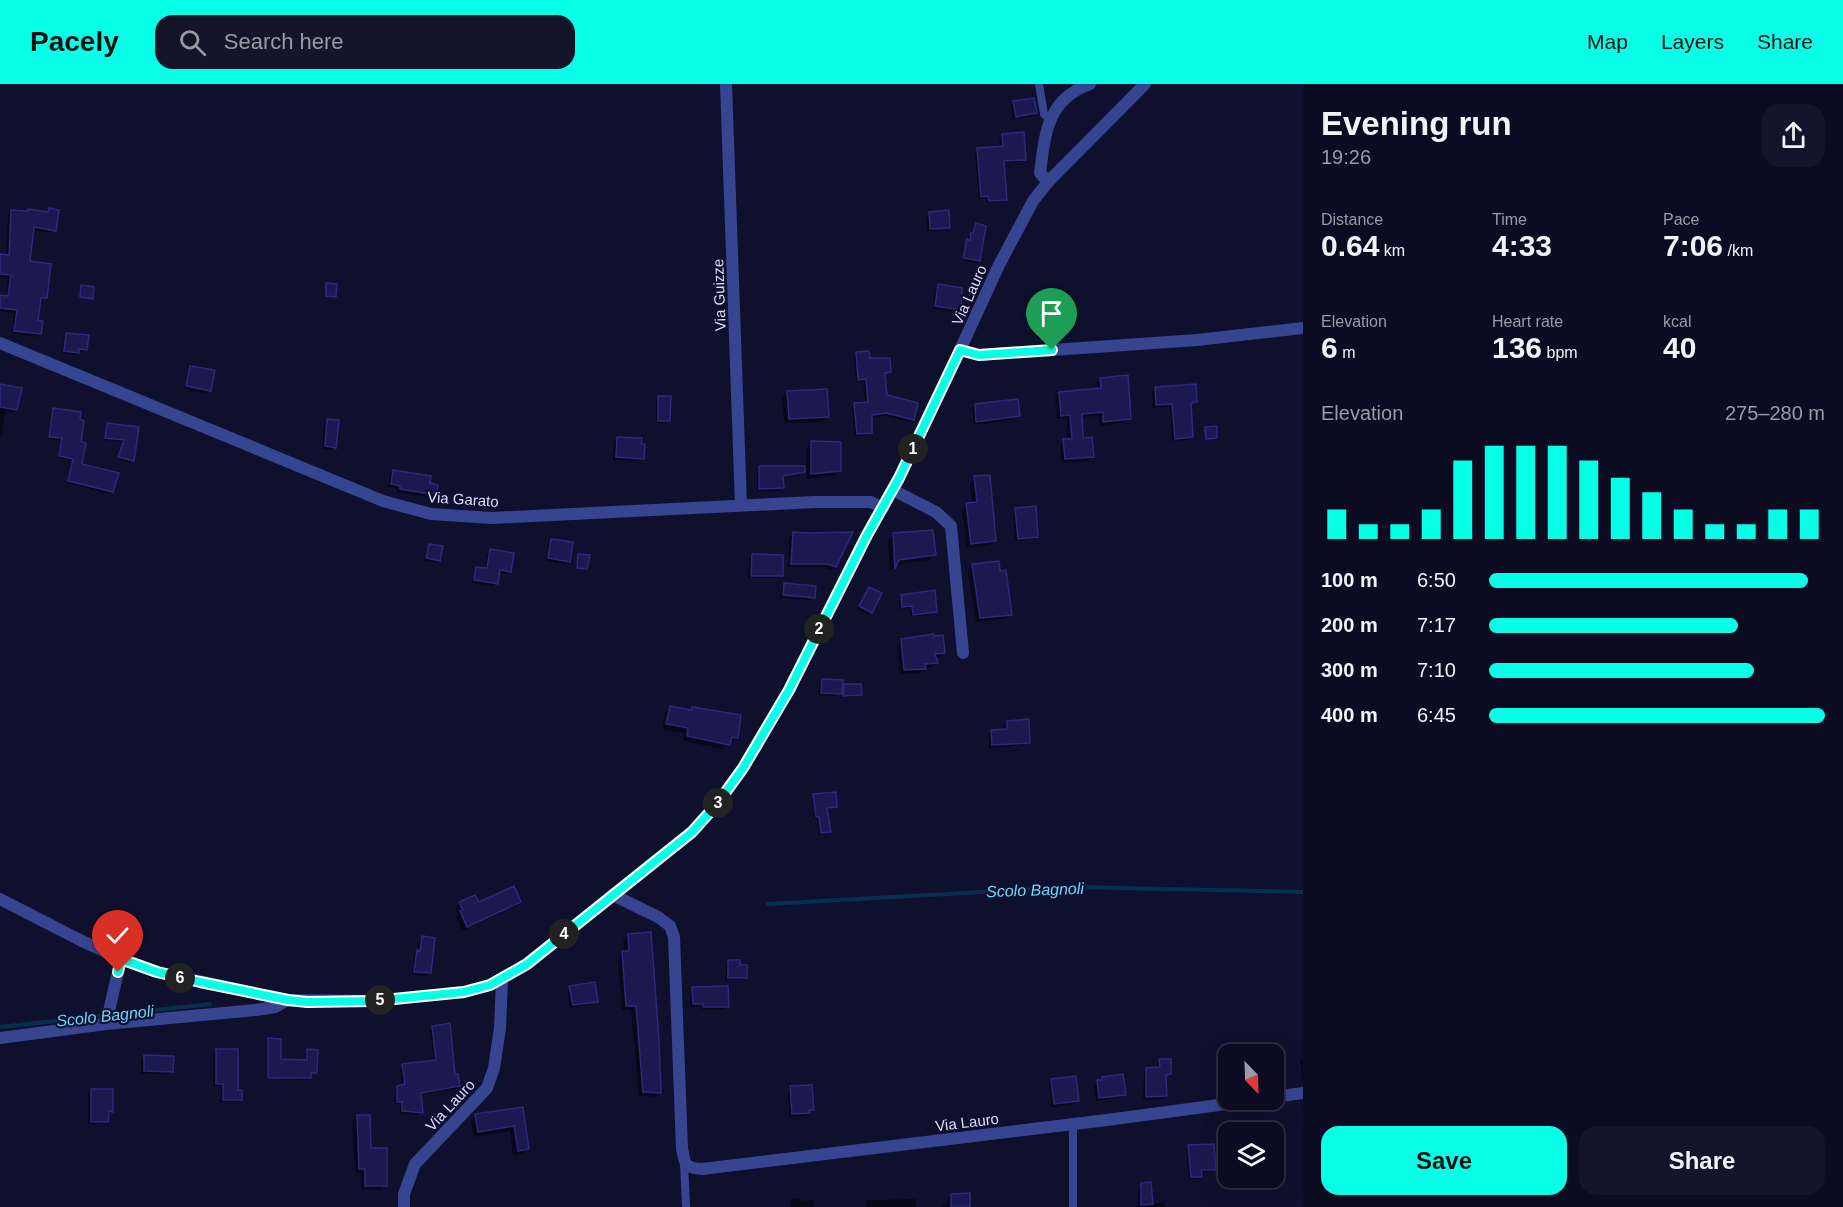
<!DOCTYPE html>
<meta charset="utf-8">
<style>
:root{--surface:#0b0c22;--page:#14152a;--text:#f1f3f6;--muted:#9a9ba5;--line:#2b2c40;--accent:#08ffe7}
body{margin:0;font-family:Arial,sans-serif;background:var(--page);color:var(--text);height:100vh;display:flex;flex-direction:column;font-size:22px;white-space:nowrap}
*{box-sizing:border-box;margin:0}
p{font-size:20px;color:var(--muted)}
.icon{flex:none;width:33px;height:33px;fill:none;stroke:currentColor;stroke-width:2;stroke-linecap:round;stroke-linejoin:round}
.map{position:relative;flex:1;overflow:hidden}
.sheet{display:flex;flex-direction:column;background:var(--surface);width:540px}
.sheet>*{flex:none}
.needle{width:39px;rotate:157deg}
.fabs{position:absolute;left:1218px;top:960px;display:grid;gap:12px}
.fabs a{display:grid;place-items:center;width:66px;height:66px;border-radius:12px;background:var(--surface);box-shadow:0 6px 24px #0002,0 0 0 2px var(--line);font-size:30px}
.pin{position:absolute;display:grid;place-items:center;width:51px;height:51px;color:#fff;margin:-62px -26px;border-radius:50% 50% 50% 0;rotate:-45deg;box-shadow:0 0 6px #0007}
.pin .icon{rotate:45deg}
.km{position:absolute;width:30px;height:30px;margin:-15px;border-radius:50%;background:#222;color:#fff;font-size:16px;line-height:30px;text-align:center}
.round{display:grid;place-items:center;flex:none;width:63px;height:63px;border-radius:18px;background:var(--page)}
.summary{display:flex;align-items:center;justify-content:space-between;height:102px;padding:0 18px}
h1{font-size:33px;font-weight:700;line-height:45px}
.stats{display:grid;grid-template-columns:repeat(3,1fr);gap:9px;height:102px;padding:6px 18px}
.stats div{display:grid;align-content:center}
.stats b{font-size:30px;font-weight:700}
.stats small{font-size:16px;font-weight:400}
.stats p{font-size:16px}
.chart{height:168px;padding:12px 18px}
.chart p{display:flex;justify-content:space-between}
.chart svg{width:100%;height:108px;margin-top:6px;stroke:var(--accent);stroke-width:6}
.action{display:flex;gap:12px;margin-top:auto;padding:12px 18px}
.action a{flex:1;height:69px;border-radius:18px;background:var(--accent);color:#111;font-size:24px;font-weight:700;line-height:69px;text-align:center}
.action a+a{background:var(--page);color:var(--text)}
ul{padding:0 18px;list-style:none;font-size:20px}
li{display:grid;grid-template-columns:96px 72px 1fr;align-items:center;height:45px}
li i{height:15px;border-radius:8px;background:var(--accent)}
header{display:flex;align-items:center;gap:36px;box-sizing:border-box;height:84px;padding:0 30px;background:var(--accent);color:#111}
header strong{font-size:28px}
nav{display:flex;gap:33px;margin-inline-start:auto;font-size:21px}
.search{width:420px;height:54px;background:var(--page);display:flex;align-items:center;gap:15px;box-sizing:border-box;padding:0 21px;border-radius:18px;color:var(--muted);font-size:22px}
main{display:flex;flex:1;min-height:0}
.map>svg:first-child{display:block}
</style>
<header>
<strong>Pacely</strong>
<div class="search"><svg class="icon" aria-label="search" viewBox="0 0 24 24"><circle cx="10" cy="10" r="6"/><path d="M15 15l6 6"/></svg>Search here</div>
<nav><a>Map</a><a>Layers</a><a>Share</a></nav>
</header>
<main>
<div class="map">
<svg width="1303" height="1123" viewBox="0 0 1303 1123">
<rect width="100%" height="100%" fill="#0f102e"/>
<path fill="#0007" d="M 1014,19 L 1035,29 L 1032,32 L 1013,35 L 1010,22 Z
M 1002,51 L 1024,75 L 1021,78 L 1003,79 L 1006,115 L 1003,118 L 986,119 L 986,115 L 979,115 L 975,69 L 978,66 L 1000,64 L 999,55 Z
M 49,125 L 55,146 L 51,149 L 32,146 L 28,179 L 45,213 L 42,217 L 39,217 L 36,238 L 39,249 L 36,253 L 12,250 L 14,229 L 0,227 L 0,212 L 6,213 L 8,194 L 0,193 L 0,171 L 6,172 L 8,131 L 12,127 L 46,129 Z
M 929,129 L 949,143 L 946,146 L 927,147 L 926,132 Z
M 976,141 L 978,177 L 976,179 L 961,176 L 965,160 Z
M 939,202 L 959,225 L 956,228 L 933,225 L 935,205 Z
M 66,250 L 86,265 L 83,268 L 78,267 L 75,271 L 62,269 L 64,253 Z
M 857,270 L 889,288 L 884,291 L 886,312 L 913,335 L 910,338 L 884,332 L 870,333 L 871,348 L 868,351 L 855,353 L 852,324 L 855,321 L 865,320 L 863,298 L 856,298 L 854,273 Z
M 191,283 L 209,306 L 206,310 L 184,305 L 188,286 Z
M 1100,295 L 1129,334 L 1125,338 L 1100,342 L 1099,332 L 1080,333 L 1082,356 L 1092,373 L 1088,377 L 1061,379 L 1060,361 L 1064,357 L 1068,356 L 1067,334 L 1057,335 L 1055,313 L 1059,309 L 1097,306 L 1096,299 Z
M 0,301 L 16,326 L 13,328 L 5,327 L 2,353 L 0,354 Z
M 1155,304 L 1195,318 L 1190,321 L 1191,352 L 1188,356 L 1172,357 L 1170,322 L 1153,324 L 1152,308 Z
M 788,309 L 828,333 L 822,338 L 784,339 L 782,314 Z
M 659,313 L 669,336 L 666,339 L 656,339 L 656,316 Z
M 975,321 L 1018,331 L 1015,334 L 1006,337 L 974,341 L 972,324 Z
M 53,326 L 80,359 L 80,381 L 112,408 L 110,410 L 67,399 L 71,376 L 58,374 L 61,356 L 48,355 L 51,328 Z
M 327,336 L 335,363 L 332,366 L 322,365 L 324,340 Z
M 108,340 L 137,345 L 133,376 L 130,379 L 117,375 L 122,358 L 104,356 L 105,343 Z
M 618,354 L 642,374 L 639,377 L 613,376 L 614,358 Z
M 811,359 L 839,387 L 834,392 L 806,395 L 806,385 L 801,391 L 782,394 L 782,404 L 779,407 L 757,407 L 757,387 L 760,384 L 806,383 L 806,364 Z
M 394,387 L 428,401 L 435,410 L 431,414 L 397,408 L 398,405 L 388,403 L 390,390 Z
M 975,394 L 995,457 L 990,461 L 967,464 L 962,426 L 967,421 L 972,420 L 970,399 Z
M 1016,426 L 1037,452 L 1033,455 L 1015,457 L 1013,429 Z
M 793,449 L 835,482 L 831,486 L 822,483 L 788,483 L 789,453 Z
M 894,451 L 934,471 L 929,476 L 895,481 L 890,487 L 888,456 Z
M 552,457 L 569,477 L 566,480 L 546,477 L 548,460 Z
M 429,462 L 439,476 L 436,479 L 424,477 L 426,465 Z
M 490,467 L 509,487 L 506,490 L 498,489 L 497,499 L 493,502 L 472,499 L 474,487 L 477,484 L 485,485 L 487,470 Z
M 752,472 L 781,491 L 778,494 L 748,494 L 749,475 Z
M 973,482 L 1011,530 L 1006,535 L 976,538 L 968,486 Z
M 784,501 L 814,513 L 810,516 L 780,514 L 781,504 Z
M 870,504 L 871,528 L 868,531 L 857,525 Z
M 901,512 L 936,527 L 933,530 L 911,533 L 910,524 L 900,525 L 899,515 Z
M 902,556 L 943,569 L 938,574 L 935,574 L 936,578 L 932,583 L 925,584 L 920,589 L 900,590 L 897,561 Z
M 822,597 L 841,605 L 844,602 L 861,610 L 858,613 L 841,614 L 842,608 L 837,612 L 818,611 L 819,600 Z
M 670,624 L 690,627 L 693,624 L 736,653 L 731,658 L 729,657 L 723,665 L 683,657 L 684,649 L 662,645 L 665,629 Z
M 1007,638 L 1029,658 L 1026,661 L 989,664 L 988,651 L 991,648 L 1005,647 L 1004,642 Z
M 814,711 L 836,722 L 834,724 L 826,725 L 830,747 L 827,750 L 819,751 L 817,735 L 814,735 L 812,714 Z
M 519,818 L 514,823 L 462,847 L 456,833 L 458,831 L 455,824 L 460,819 Z
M 628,851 L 660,1008 L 655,1013 L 639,1012 L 631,926 L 622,926 L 618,874 L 624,869 L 623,856 Z
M 423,854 L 429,889 L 426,892 L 412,890 L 414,871 L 418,868 L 419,857 Z
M 728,877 L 739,883 L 746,893 L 743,896 L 726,896 L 726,880 Z
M 570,903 L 596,917 L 593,920 L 570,924 L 567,907 Z
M 693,904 L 727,923 L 724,926 L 701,925 L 701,923 L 690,923 L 690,908 Z
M 432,943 L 459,1002 L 456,1005 L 420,1011 L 421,1028 L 418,1031 L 400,1030 L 400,1021 L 394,1020 L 395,1006 L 402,1002 L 400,985 L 403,982 L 434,978 L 430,946 Z
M 269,956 L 279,977 L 305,977 L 305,969 L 308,967 L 316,988 L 313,991 L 309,991 L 307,996 L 267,995 L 267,958 Z
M 216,967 L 240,1015 L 237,1018 L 220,1018 L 221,1002 L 213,1002 L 213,970 Z
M 145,973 L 172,987 L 169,990 L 141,990 L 141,976 Z
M 1303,974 L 1303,997 L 1300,977 Z
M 1160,977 L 1170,990 L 1165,993 L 1166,1012 L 1162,1015 L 1143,1016 L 1144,989 L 1147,985 L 1157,985 L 1157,980 Z
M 1103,994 L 1124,1010 L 1121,1013 L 1096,1017 L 1094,1001 Z
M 1052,997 L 1078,1016 L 1074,1020 L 1051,1023 L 1049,1000 Z
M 791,1004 L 812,1026 L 805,1032 L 789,1033 L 788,1007 Z
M 91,1007 L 111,1027 L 104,1040 L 88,1040 L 88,1010 Z
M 522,1024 L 527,1065 L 522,1070 L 513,1072 L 510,1047 L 473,1053 L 471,1036 L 476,1031 Z
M 357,1033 L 385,1101 L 380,1106 L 361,1106 L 361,1090 L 355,1089 L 352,1038 Z
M 1189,1063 L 1214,1085 L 1212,1088 L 1200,1088 L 1200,1092 L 1198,1095 L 1189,1095 L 1186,1065 Z
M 1142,1101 L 1151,1119 L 1164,1119 L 1165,1123 L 1138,1123 L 1138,1104 Z
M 951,1111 L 969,1123 L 942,1123 L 948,1117 L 948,1115 Z
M 801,1114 L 801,1117 L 813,1116 L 814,1123 L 790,1123 L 790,1118 L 793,1115 Z
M 916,1115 L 916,1123 L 866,1123 L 866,1118 L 868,1116 Z"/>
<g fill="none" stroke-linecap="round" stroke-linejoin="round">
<path stroke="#07304f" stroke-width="4" d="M 768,820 L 1074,803 L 1303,808
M 0,943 L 210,920"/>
</g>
<path fill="#1a1a50" stroke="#2a2a7e" stroke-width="1.5" d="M 1034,14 L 1037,29 L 1016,33 L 1013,17 Z
M 1024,48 L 1026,76 L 1004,77 L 1007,116 L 989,117 L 988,112 L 981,113 L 977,64 L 1003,62 L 1002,50 Z
M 49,124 L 59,126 L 56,147 L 34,143 L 30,177 L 51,180 L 47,214 L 41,214 L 38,236 L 43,237 L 41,250 L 14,247 L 17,226 L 0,224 L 0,211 L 8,212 L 11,191 L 0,190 L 0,170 L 9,171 L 11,126 L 28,127 L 28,125 L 48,128 Z
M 949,126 L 950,144 L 930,145 L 929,128 Z
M 976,139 L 986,142 L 980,177 L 963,174 L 967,155 L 970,156 L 971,149 L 973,149 Z
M 326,199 L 337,200 L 336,213 L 326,212 Z
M 938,200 L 962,204 L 961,226 L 935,222 Z
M 81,201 L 94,203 L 93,215 L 80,213 Z
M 66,249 L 89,251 L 87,266 L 79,265 L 79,269 L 64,267 Z
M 869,267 L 870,274 L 890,274 L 891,288 L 885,289 L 887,311 L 918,319 L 914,336 L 887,329 L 872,331 L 872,349 L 857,350 L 854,319 L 868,318 L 866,295 L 858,296 L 856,268 Z
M 190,282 L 215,286 L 211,307 L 186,302 Z
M 1128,291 L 1131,335 L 1103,338 L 1103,328 L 1082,330 L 1083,354 L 1092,353 L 1094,373 L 1065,375 L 1063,355 L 1072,355 L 1070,331 L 1061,332 L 1059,308 L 1101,304 L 1100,294 Z
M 0,300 L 22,304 L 17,326 L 0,323 Z
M 1196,300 L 1197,318 L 1191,319 L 1193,353 L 1175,355 L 1172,320 L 1156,321 L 1155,303 Z
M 827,305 L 829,333 L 789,335 L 787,307 Z
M 658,312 L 671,312 L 670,337 L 658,337 Z
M 1018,315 L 1020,332 L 976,338 L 975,320 Z
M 53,324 L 81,328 L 80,335 L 84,337 L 81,358 L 86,359 L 82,380 L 119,389 L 113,408 L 68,397 L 73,375 L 59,372 L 62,354 L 49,353 Z
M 327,335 L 339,336 L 336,364 L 325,362 Z
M 107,339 L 139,343 L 134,377 L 118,373 L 124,356 L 105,354 Z
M 1217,342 L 1217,354 L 1206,355 L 1205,343 Z
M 617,353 L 642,354 L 641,360 L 645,360 L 644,375 L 616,373 Z
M 811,357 L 841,358 L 841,387 L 811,390 Z
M 759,382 L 805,382 L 805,388 L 783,392 L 784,404 L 759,405 Z
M 393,386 L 431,392 L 430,399 L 438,401 L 436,411 L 400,405 L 400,402 L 391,400 Z
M 990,391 L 996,457 L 971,460 L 966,419 L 977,418 L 974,392 Z
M 1036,422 L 1038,453 L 1018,455 L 1015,424 Z
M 933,446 L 936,471 L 899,476 L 895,485 L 893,449 Z
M 793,448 L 807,449 L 853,448 L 836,483 L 827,480 L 791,480 Z
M 551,455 L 573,458 L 570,478 L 548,474 Z
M 429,460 L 443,462 L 440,477 L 426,474 Z
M 490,465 L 514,469 L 511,488 L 500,486 L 498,500 L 474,496 L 476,483 L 487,484 Z
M 578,470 L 590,471 L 587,485 L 577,484 Z
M 752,470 L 783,471 L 783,492 L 751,492 Z
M 999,477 L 1000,487 L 1006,486 L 1012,531 L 980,534 L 972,480 Z
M 784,499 L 816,502 L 815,514 L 783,511 Z
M 869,503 L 882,509 L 872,529 L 859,522 Z
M 935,506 L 937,528 L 913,531 L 912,522 L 902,523 L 901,511 Z
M 934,550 L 934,552 L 943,551 L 945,569 L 935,570 L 938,579 L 925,580 L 926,585 L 904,586 L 901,555 Z
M 822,595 L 843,596 L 842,610 L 821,609 Z
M 844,600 L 861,600 L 862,611 L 843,612 Z
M 670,622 L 692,626 L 692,623 L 741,631 L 738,654 L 732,653 L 730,661 L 687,652 L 688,644 L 666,640 Z
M 1029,635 L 1030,659 L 992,661 L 991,646 L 1007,645 L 1007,637 Z
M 836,708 L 837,723 L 827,724 L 831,748 L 821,749 L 819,733 L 816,733 L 813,710 Z
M 514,802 L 521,818 L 467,843 L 460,827 L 463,826 L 459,818 L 475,811 L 479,818 Z
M 651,848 L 659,956 L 661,1009 L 643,1008 L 636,922 L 626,922 L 622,867 L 629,867 L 628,850 Z
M 422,852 L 435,854 L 431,889 L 414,888 L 417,866 L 420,867 Z
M 728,876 L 740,876 L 740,881 L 747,881 L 747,894 L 728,894 Z
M 595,898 L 598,918 L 573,921 L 569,902 Z
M 728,902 L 729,923 L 703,923 L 703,920 L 693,920 L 692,903 Z
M 450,939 L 455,990 L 458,990 L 460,1002 L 421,1009 L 423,1029 L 402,1027 L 402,1018 L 397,1018 L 397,1002 L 405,1000 L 402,980 L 436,976 L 432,942 Z
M 268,954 L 281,955 L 281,975 L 307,976 L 307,965 L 318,966 L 317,989 L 311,989 L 311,994 L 268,994 Z
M 216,965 L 238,965 L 238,1006 L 242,1006 L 242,1016 L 223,1016 L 223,1000 L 216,1000 Z
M 144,971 L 174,972 L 173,988 L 144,987 Z
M 1159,975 L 1171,975 L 1171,990 L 1166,991 L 1167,1012 L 1146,1013 L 1146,984 L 1160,983 Z
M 1123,990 L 1126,1011 L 1099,1014 L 1097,996 L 1102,996 L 1102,993 Z
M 1076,992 L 1079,1017 L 1054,1020 L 1051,995 Z
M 812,1001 L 814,1026 L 809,1026 L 810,1029 L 792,1030 L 790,1002 Z
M 91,1005 L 113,1005 L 113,1028 L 109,1027 L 108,1038 L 91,1038 Z
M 523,1023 L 529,1065 L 518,1067 L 514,1042 L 478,1048 L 475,1030 Z
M 357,1031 L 370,1031 L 371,1064 L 387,1064 L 387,1102 L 365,1102 L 365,1085 L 359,1085 Z
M 1214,1060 L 1216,1086 L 1201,1086 L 1202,1093 L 1191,1093 L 1188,1061 Z
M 1151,1098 L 1153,1120 L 1141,1121 L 1141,1099 Z
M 970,1109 L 970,1123 L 951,1123 L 951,1110 Z"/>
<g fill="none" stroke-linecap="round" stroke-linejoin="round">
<path stroke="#374590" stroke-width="8" d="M 1039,0 L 1044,30 L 1050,36
M 684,1079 L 686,1123
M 1073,1123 L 1073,1040"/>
<path stroke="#374590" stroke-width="12" d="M 726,0 L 741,421
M 1048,98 L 1040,89 C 1045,50 1047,15 1090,0
M 0,259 L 383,417 L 431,430 L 492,434 L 815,418 L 871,418 L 883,424
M 960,266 L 979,271 L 1197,256 L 1303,244
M 893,406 L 936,428 L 951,442 L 963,569
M 613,811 L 658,833 L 670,842 L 674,853 L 682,1064 C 685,1080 684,1084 702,1085 L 1107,1036 L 1256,1016
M 106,940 L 121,875
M 0,954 L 106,940 L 256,926 L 275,923 L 288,916
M 1274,1013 L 1303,1009
M 404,1123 L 404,1110 L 415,1080 L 487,1004 L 494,984 L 500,944 L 502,896"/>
<path stroke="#374590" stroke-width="12" d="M 0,815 L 80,856 L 121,875 L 157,888 L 288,916 L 374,917 L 464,908 L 490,901 L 527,880 L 692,748 L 717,720 L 743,684 L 789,606 L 867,451 L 899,394 L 960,266 L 999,181 L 1033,117 L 1048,98 L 1145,0"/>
</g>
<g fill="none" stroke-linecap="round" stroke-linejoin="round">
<g stroke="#fff" stroke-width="12">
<path id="route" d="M 118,888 L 121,875 L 157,888 L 200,898 L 288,916 L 307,918 L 374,917 L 464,908 L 490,901 L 527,880 L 692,748 L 717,720 L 743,684 L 789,606 L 867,451 L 899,394 L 960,266 L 979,271 L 1052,266"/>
</g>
<use href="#route" stroke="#08ffe7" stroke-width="8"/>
</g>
<g text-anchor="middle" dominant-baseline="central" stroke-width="4.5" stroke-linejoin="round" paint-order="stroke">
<g font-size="15" fill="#dcdfff" stroke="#0f102e">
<text transform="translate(719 211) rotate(-92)">Via Guizze</text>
<text transform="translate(969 211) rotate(-66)">Via Lauro</text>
<text transform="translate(463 415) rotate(4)">Via Garato</text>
<text transform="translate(450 1021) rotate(-47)">Via Lauro</text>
<text transform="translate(967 1038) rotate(-7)">Via Lauro</text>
</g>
<g font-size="16" font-style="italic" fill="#6ad8ff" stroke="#0f102e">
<text transform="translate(1035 806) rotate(-2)">Scolo Bagnoli</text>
<text transform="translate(105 932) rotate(-6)">Scolo Bagnoli</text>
</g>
</g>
</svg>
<div class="fabs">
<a><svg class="needle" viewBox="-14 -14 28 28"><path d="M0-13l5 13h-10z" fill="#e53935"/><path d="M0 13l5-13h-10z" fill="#9a9ba5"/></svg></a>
<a><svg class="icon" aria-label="layers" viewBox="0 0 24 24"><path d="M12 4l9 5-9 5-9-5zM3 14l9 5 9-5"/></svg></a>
</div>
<div class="pin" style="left:1052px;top:266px;background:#1e9e55"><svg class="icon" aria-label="arrive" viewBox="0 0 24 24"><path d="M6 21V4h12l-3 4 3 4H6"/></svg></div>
<div class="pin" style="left:118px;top:888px;background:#d93025"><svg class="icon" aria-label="check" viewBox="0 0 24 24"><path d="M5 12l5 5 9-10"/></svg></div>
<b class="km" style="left:913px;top:365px">1</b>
<b class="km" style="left:819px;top:545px">2</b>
<b class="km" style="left:718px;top:719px">3</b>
<b class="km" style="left:564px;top:850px">4</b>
<b class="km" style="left:380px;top:916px">5</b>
<b class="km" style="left:180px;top:894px">6</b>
</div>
<section class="sheet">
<div class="summary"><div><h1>Evening run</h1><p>19:26</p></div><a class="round"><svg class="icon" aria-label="share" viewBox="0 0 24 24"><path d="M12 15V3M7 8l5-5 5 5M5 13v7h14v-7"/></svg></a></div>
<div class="stats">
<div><p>Distance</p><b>0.64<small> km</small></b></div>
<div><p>Time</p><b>4:33</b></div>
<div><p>Pace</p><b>7:06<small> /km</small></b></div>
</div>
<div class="stats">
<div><p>Elevation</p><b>6<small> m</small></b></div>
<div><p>Heart rate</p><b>136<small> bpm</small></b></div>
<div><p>kcal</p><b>40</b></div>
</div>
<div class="chart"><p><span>Elevation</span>275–280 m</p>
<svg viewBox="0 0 160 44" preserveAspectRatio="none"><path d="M5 44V32M15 44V38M25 44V38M35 44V32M45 44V12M55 44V6M65 44V6M75 44V6M85 44V12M95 44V19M105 44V25M115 44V32M125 44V38M135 44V38M145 44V32M155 44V32"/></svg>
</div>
<ul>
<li><b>100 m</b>6:50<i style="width:95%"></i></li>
<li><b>200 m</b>7:17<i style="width:74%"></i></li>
<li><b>300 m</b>7:10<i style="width:79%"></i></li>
<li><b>400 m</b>6:45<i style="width:100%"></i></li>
</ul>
<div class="action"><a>Save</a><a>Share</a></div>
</section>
</main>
